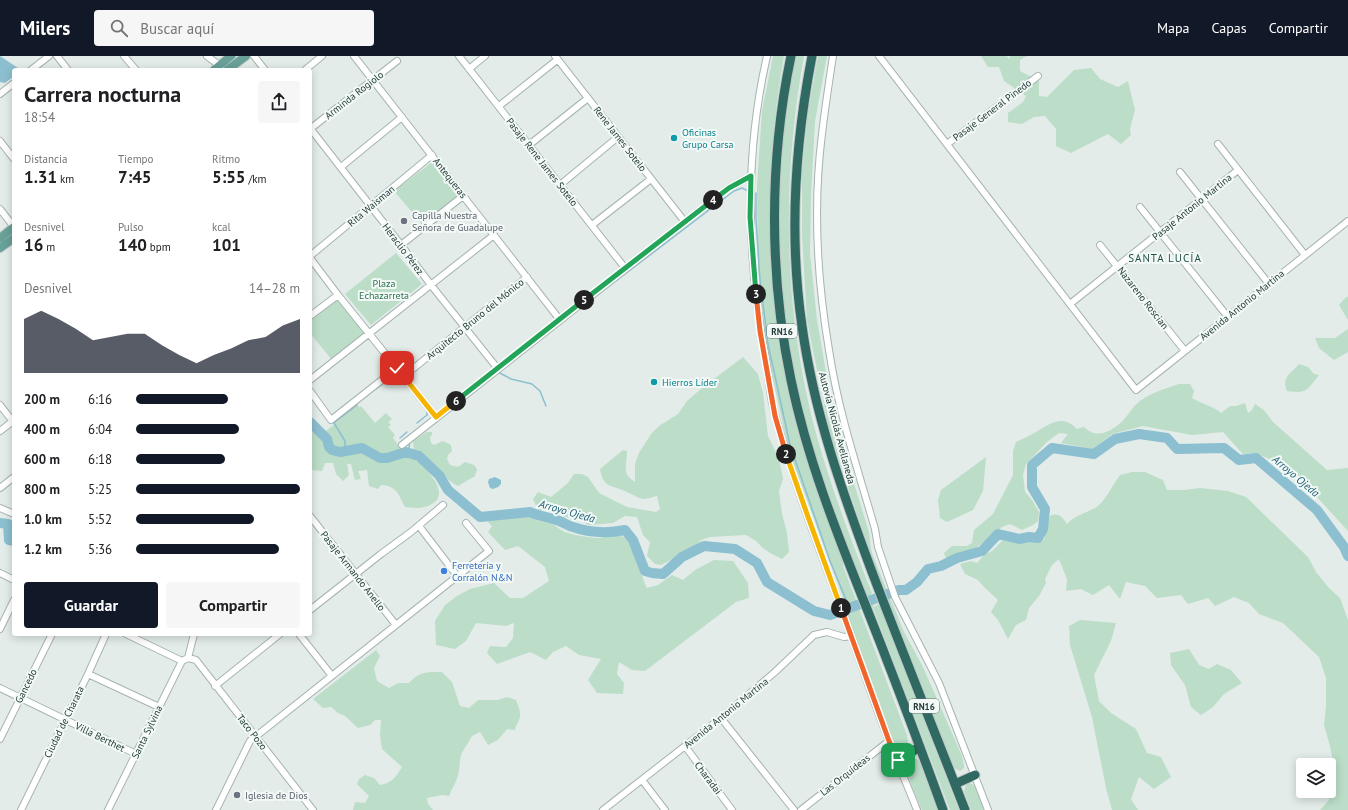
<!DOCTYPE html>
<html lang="es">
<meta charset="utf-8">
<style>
:root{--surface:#fff;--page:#f6f6f6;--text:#202124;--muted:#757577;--accent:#111827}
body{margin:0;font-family:"PT Sans",sans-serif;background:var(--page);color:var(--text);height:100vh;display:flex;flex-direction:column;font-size:15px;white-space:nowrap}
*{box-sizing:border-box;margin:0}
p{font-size:13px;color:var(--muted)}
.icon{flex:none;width:22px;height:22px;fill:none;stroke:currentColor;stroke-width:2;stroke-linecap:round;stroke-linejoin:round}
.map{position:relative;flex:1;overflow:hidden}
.panel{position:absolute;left:12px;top:12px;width:300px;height:568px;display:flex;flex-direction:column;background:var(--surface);border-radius:4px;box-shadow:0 2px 10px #0003}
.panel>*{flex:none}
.controls{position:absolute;left:1296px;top:702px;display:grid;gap:8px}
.controls a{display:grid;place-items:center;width:40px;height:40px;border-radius:4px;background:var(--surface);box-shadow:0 2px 10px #0003;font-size:20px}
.pin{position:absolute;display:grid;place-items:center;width:34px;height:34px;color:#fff;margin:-17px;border-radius:8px;box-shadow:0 2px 6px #0006}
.km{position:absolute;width:20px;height:20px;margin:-10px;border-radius:50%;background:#222;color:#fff;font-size:11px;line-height:20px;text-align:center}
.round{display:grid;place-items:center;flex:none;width:42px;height:42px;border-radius:4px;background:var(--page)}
.head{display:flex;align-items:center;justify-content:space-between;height:68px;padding:0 12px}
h1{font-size:22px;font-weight:800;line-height:30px}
.figures{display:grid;grid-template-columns:repeat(3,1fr);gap:6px;height:68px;padding:4px 12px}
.figures div{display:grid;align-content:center}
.figures b{font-size:17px;font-weight:800}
.figures small{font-size:11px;font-weight:400}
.figures p{font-size:11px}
.chart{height:112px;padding:8px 12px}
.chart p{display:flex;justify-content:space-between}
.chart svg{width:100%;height:72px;margin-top:4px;fill:var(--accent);opacity:.7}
.cta{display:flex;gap:8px;margin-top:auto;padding:8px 12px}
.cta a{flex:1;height:46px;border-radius:4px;background:var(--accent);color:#fff;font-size:16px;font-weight:800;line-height:46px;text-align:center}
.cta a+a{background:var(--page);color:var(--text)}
ul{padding:0 12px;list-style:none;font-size:13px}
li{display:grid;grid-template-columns:64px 48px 1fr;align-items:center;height:30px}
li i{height:10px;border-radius:5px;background:var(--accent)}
header{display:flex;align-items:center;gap:24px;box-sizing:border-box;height:56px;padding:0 20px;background:var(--accent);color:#fff}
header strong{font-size:19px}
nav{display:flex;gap:22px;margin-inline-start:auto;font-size:14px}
.search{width:280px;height:36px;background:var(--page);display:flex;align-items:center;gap:10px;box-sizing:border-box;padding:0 14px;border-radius:4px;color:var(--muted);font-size:15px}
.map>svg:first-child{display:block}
</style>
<header>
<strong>Milers</strong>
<div class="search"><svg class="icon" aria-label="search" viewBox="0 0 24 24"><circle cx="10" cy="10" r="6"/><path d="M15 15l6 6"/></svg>Buscar aquí</div>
<nav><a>Mapa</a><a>Capas</a><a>Compartir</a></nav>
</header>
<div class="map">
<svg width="1348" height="754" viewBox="0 0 1348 754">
<rect width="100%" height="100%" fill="#e3ece9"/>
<path fill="#bcddc8" d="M 773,0 L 784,0 C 762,122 765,255 798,375 C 810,419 826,463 843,506 L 843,510 L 907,679 L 908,685 L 907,689 L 901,692 L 895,689 L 890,682 L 846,559 L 849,557 L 789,396 L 765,288 L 758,224 L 757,130 L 762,55 Z
M 794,0 L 804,0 C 782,121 783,246 813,366 C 828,424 850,481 872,537 L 871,538 L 874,546 L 873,551 L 879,548 L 959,754 L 950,754 L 873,552 L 865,540 L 863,541 C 840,473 813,406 798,336 C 790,302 784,267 781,232 C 776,173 779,113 785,54 C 787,36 791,18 794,0 Z
M 818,0 L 827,0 L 815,65 L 811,139 L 810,197 L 817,264 L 828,328 L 844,395 L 869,476 L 871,493 L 873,500 L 904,576 L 923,611 L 962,700 L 964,710 L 964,712 L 960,715 L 954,712 L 952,708 L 886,542 L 887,541 L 883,533 L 882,533 L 829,374 L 807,264 L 802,180 L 802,117 L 808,55 Z
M 981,0 L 1006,0 L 1010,3 L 1010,0 L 1027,0 L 1020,4 L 1020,15 L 1039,25 L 1039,40 L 1047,41 L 1074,14 L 1091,12 L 1100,23 L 1118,31 L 1128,25 L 1135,54 L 1130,73 L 1131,79 L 1121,88 L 1108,78 L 1071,97 L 1056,90 L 1056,73 L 1045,60 L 1034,61 L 1022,68 L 1008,66 L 1008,57 L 1023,46 L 1026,40 L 1004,25 L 999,11 L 988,11 Z
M 431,107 L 434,107 L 459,137 L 458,141 L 423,169 L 394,135 Z
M 396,197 L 422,228 L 371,269 L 345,238 Z
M 1346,241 L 1348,241 L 1348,264 L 1339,249 Z
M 335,245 L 339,245 L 364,275 L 364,279 L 332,304 L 310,277 L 310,265 Z
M 1348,273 L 1348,296 L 1334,304 L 1319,292 L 1315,282 L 1335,282 Z
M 743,301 L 758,318 L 763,337 L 768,380 L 779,403 L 783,423 L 779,435 L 782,458 L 787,477 L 789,496 L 782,503 L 770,497 L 763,492 L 756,485 L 746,479 L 710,481 L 701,484 L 695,491 L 661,509 L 655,508 L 647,500 L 650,486 L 643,479 L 637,461 L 625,460 L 613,467 L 588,469 L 578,462 L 565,461 L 551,455 L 538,454 L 533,443 L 538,436 L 551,441 L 568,427 L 574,418 L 582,418 L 588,421 L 599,437 L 627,451 L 656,456 L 660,453 L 657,440 C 654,440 649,443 645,443 C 639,443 632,438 627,436 C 613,429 603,433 600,413 L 623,394 L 627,395 C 627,409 621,418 635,426 L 635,408 L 639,397 L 651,378 L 659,370 L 678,358 L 687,345 L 702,332 Z
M 1299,308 L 1308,311 L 1314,318 L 1319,319 C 1307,334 1307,338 1287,335 C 1281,320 1291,318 1299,308 Z
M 1179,328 L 1190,328 L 1194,335 L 1192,342 C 1202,348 1213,350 1221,357 L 1230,350 L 1236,350 L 1245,347 L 1248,357 L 1252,354 L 1255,348 L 1264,354 L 1273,366 L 1327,414 L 1348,412 L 1348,475 L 1305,428 L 1272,404 L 1255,397 L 1243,398 L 1223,376 L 1192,379 L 1143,370 L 1112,378 L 1093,393 L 1061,387 L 1068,378 L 1059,377 L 1047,386 L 1026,408 L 1023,419 L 1025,436 L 1032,444 L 1039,456 L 1038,465 L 1033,469 L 1022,474 L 1010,468 L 1002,471 L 976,492 L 946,503 L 944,497 L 952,490 L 967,490 L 972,487 L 974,474 L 993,458 L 1013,419 L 1013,395 L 1016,386 C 1022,383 1029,380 1036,376 C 1051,367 1062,358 1077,373 L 1084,371 C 1086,373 1089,375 1091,376 C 1103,382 1119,370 1126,361 C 1131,355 1133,350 1140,345 C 1153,336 1164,333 1179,328 Z
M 357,349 L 359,351 L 361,350 L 375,367 L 386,357 L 392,363 L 388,366 L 391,369 L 388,371 L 395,379 L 393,382 L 402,394 L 391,399 L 378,398 L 362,389 L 332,393 L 325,376 Z
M 310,368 L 326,384 L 327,390 L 332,397 L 344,397 L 356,394 L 364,395 L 380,403 L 390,405 L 398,401 L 409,399 C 424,409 459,442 424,451 C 418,453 411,451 405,451 C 398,438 397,430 381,429 L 378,433 L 369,430 L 367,414 L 358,415 L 361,423 L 355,424 L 351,408 L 347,408 L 349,419 L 343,425 L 336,418 L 333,407 L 325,407 L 322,415 L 310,414 Z
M 427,376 L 432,376 L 432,379 L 430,381 L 431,387 L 434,389 L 443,385 L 451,389 L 452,395 L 448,399 L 447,403 L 450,409 L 458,411 L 465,406 L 474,409 L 477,413 L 475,420 L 458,430 C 445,424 437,410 426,400 C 423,397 418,396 414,394 L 413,385 Z
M 986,401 L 983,435 L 973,454 L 947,466 L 940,462 L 938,444 L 941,434 Z
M 1132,416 L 1145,416 L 1163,424 L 1167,434 L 1184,434 L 1200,432 L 1228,435 L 1246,441 L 1308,501 L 1316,516 L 1329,532 L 1340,542 L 1348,564 L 1348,754 L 1320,754 L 1329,744 L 1329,720 L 1334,710 L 1330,690 L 1324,669 L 1326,650 L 1326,622 L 1319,601 L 1283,567 L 1259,558 L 1249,547 L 1234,541 L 1215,550 L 1208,542 L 1188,548 L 1181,539 L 1157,542 L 1145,530 L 1126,526 L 1120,543 L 1109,529 L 1093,539 L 1081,533 L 1066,535 L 1067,523 L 1059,503 L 1052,509 L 1045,523 L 1046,527 L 1039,540 L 1029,552 L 1026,564 L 1016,569 L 1008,583 L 998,564 L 991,556 L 998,544 L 984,531 L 978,524 L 965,518 L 960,508 L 971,505 L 977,507 L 985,498 L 992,495 L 1004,483 L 1017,487 L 1044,484 L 1050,460 C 1059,456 1062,461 1067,468 C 1076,458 1088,457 1098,450 C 1104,446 1115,426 1120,419 Z
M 533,461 C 538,466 545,465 552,468 C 556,470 560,474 565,476 C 571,479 588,481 595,482 C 604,483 617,476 625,482 C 634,489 641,520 647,532 L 658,529 L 672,519 L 683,524 L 695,514 L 714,504 L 733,505 L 748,527 L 749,542 L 736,546 L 645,615 L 632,614 L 619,606 L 617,618 L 624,627 L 623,638 L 597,637 L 588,624 L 601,603 L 579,599 L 566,590 L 553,596 L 546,604 L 530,596 L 497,608 L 487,597 L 490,590 L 506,591 L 513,582 L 514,567 L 506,570 L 476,567 L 466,585 L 455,593 L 436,589 L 435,565 L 445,549 L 457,540 L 470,533 L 494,527 L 510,542 L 523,542 L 549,525 L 545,511 L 518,490 L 505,494 L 488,476 L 492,470 L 486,464 L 500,462 Z
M 1080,564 L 1116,567 L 1111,585 L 1094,619 L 1099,645 L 1111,657 L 1136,673 L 1147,697 L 1161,701 L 1171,721 L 1154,733 L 1139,721 L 1131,743 L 1138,754 L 1112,754 L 1106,732 L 1092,661 L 1070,589 L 1069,570 Z
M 1189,593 L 1199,609 L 1209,613 L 1217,608 L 1231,614 L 1242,627 L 1224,638 L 1213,651 L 1201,659 L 1191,651 L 1185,629 L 1171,609 L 1170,597 Z
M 376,594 L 380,600 L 374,612 L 377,625 L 389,632 L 398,627 L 409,627 C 420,615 427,616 442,616 L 452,626 L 460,650 L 469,652 L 478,644 L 498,644 L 507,641 L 516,644 C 518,649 521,656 520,661 C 519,666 516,668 515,674 L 507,673 L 498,684 L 488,689 L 480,676 L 472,680 C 470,684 462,696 461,699 C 459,708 460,717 456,725 C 454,730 451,734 449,740 L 442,739 L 427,742 L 428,748 L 433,754 L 353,754 L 355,746 L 365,747 L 369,740 L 357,728 L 359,723 L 365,719 L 374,722 L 380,729 C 392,727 396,721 402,711 L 382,693 L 380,679 L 381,664 L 375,664 L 370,669 L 358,672 L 345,660 L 338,657 L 331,651 L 323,652 L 313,643 Z
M 911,703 L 917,703 L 922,709 L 939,754 L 922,754 C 917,742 902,714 911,703 Z
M 969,727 L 974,729 L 976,732 L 985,754 L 971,754 L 964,735 L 966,729 Z"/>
<path fill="#8cbfd0" d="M 0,0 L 21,14 L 14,14 L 14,20 L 5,27 L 0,26 Z
M 495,421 L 501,424 L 501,428 L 498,431 L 493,433 L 490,432 L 488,426 L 489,423 Z"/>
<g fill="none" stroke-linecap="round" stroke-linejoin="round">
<path stroke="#8cbfd0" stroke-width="1.5" d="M 756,137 L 756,164 L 760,224 L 768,288 L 790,389 L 830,505 L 849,551
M 583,250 L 734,135 L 742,132 L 748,135
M 498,316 L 511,323 L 532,328 L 540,335 L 546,350
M 376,333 L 393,320 L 399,320
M 417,367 L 427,359 L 427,355
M 400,382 L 407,376
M 410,385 L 409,392 L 411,398
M 402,391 L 404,397
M 345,394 L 345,385 L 334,367 L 357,349"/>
<path stroke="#8cbfd0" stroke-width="10" d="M 310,366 L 327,383 L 329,391 L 332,394 L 340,396 L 362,392 L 380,402 L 387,402 L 406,396 L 419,400 L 439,419 L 448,434 L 480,461 L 530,456 C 538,460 545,460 553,463 C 559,464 565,468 570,470 C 589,477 606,478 625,474 L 633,484 L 645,515 L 652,517 L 663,518 L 682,501 L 704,490 L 735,493 L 757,507 L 767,526 L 814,555 L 830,559 L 899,534 L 906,534 L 917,526 L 928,513 L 941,510 L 957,502 L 982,495 L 998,478 L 1019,483 L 1029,481 L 1038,482 L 1043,473 L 1045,453 L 1032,431 L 1032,409 L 1052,392 L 1094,398 L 1115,383 L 1139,378 L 1167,382 L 1177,393 L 1224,392 L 1239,404 L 1256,402 L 1317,454 L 1344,491 L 1348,500
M 0,467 L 8,468 L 9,484 L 14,485"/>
<g stroke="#a6b4b1" stroke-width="8">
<path id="minor" d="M 57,0 L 68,14
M 124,0 L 136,14
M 207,0 L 219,9 L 223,14
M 254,0 L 265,14
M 354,0 L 560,264
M 459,0 L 625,212
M 555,0 L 685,166
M 767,0 C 744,100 747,204 766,304 C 769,323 770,344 776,362 C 793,423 815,482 837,541 C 855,588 870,637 889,685 C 898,708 908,731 917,754
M 833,0 C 829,26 825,52 822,78 C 813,149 817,223 829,294 C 838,355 858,414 875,473 L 878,491 L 895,541 L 939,627 L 988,754
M 879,0 L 1136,334 L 1348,165
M 469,13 L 485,0
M 31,14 L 49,0
M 305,14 L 322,0
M 0,38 L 14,27
M 499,50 L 557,4
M 310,72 L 401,189 L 431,229 L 498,313
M 310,73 L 397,5
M 0,85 L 14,103
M 947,88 L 1038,20
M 1218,88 L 1305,199
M 529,89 L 588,42
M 341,111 L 402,61
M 1180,116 L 1269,228
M 560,129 L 618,81
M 1140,151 L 1228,261
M 0,153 L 14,171
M 592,169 L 651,123
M 401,189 L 463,140
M 1100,189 L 1185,295
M 310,200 L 432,99
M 310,202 L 338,239 L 436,361
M 1070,248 L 1238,114
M 310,260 L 338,239
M 404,320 L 527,221
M 310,324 L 494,179
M 310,335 L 331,364 L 397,312
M 0,349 L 14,367
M 0,375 L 13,365
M 402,389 L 685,166 L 729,132 L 751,120
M 0,432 L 14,421
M 0,452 L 14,458
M 310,460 L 396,569
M 419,470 L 458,521
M 0,517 L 14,524
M 310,554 L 381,498 L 411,476 L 443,449
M 0,573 L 14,544
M 126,578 L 182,605
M 299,578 L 332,620
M 188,602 L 196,604 L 313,754
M 188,602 L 194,578
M 88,618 L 159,651
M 215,630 L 280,578
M 0,632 L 136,698
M 721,662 L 794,754
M 0,683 L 52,578
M 685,690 L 732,754
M 642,724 L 665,754
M 21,754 L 88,618 L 106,578
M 108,754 L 182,605 L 188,602
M 216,754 L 250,685 L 489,495 L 466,467
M 603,754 L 721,662 L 775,616 L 814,579 L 827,576 L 844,581 L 851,580
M 801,754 L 889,685"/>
</g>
<g stroke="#c1c9c8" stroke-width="10">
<path id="major" d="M 214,14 L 231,0
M 227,14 L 246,0
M 0,182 L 14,171
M 0,192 L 14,182"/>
</g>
<g stroke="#c1c9c8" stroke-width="11">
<path id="highway" d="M 791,0 C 769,105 769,219 791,324 C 807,402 836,475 865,548 C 892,616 918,685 943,754
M 812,0 C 795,88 789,181 802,270 C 814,357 842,435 872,516 C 902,595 934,674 965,754
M 897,704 L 920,691
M 955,728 L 975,719"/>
</g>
<use href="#minor" stroke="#fff" stroke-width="6"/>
<use href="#major" stroke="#68a198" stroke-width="8"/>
<use href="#highway" stroke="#2f6962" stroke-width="9"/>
</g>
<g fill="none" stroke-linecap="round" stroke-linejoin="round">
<g stroke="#fff" stroke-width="8">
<path id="split-1" d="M 841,552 L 889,685 L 898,704"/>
</g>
<g stroke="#fff" stroke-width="8">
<path id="split-2" d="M 786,398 L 807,458 L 841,552"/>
</g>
<g stroke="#fff" stroke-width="8">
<path id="split-3" d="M 756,238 L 760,275 L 775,360 L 786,398"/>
</g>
<g stroke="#fff" stroke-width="8">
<path id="split-4" d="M 713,144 L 729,132 L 751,120 L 750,161 L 756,238"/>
</g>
<g stroke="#fff" stroke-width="8">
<path id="split-5" d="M 584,244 L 713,144"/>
</g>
<g stroke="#fff" stroke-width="8">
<path id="split-6" d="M 456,345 L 584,244"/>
</g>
<g stroke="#fff" stroke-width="8">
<path id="split-7" d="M 397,312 L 436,361 L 456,345"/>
</g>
<use href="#split-1" stroke="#f0652b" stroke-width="5"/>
<use href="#split-2" stroke="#f5b400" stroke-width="5"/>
<use href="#split-3" stroke="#f0652b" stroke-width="5"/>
<use href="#split-4" stroke="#22a559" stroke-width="5"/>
<use href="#split-5" stroke="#22a559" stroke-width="5"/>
<use href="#split-6" stroke="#22a559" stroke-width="5"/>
<use href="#split-7" stroke="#f5b400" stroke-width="5"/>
</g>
<g fill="#0f9aa8" stroke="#f3f9f6" stroke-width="1.5">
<circle cx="674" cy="82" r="4"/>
<circle cx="654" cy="326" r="4"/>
</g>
<g fill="#6b7280" stroke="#f3f9f6" stroke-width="1.5">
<circle cx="404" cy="165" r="4"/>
<circle cx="237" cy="739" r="4"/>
</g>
<circle fill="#3f7fe0" stroke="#f3f9f6" stroke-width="1.5" cx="444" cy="515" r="4"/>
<g text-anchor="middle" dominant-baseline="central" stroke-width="4" stroke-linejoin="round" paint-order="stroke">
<g fill="#f3f9f6" stroke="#617572" stroke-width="1">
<rect x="767" y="268" width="30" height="14" rx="3"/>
<rect x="909" y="643" width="30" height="14" rx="3"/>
</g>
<g font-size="9" font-weight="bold" fill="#233d39">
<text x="782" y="275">RN16</text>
<text x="924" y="650">RN16</text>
</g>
<g font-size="10" fill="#233d39" stroke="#f3f9f6">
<text transform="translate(354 39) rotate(-38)">Arminda Rogiolo</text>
<text transform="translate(992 54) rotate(-37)">Pasaje General Pinedo</text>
<text transform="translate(620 83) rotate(52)">Rene James Sotelo</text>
<text transform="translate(542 106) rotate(52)">Pasaje Rene James Sotelo</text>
<text transform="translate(450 122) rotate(52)">Antequeras</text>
<text transform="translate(371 150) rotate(-40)">Rita Waisman</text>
<text transform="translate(1192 151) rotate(-39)">Pasaje Antonio Martina</text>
<text transform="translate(403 193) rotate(53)">Heraclio Pérez</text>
<text transform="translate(1143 242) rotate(52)">Nazareno Roscian</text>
<text transform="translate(1242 249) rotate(-39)">Avenida Antonio Martina</text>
<text transform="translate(475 263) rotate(-39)">Arquitecto Bruno del Mónico</text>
<text transform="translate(837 372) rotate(75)">Autovía Nicolás Avellaneda</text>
<text transform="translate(353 515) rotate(52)">Pasaje Armando Anello</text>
<text transform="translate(26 630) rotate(-64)">Gancedo</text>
<text transform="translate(726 657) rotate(-39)">Avenida Antonio Martina</text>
<text transform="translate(64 666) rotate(-64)">Ciudad de Charata</text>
<text transform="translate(147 676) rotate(-64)">Santa Sylvina</text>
<text transform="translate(252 676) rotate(52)">Taco Pozo</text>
<text transform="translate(100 681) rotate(26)">Villa Berthet</text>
<text transform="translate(845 719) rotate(-38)">Las Orquídeas</text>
<text transform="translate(708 722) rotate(53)">Charadai</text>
</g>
<g font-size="10" fill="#0d838f" stroke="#f3f9f6" text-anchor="start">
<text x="682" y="76">Oficinas<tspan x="682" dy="12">Grupo Carsa</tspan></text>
<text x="662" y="326">Hierros Líder</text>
</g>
<g font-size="10" fill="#5b616d" stroke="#f3f9f6" text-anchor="start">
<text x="412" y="159">Capilla Nuestra<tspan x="412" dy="12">Señora de Guadalupe</tspan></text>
<text x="245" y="739">Iglesia de Dios</text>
</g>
<g font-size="10" fill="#2e734f" stroke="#f3f9f6">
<text x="384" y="227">Plaza<tspan x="384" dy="12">Echazarreta</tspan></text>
</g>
<g font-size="10" fill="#366cbe" stroke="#f3f9f6" text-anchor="start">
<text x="452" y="509">Ferretería y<tspan x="452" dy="12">Corralón N&amp;N</tspan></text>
</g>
<g font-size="11" letter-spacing="1" fill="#1f4f48" stroke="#f3f9f6">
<text x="1165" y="202">SANTA LUCÍA</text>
</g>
<g font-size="11" font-style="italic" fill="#1e6078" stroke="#f3f9f6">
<text transform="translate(1296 420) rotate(40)">Arroyo Ojeda</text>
<text transform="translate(567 455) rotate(16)">Arroyo Ojeda</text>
</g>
</g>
</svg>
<div class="controls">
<a><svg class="icon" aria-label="layers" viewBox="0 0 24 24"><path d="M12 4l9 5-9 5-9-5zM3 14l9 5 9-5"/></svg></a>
</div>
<div class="pin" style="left:898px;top:704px;background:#1e9e55"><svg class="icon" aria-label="arrive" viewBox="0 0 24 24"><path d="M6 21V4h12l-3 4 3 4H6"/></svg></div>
<div class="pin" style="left:397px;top:312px;background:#d93025"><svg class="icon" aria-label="check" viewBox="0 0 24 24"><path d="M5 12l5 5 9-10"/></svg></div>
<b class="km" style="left:841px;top:552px">1</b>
<b class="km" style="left:786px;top:398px">2</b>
<b class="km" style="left:756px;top:238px">3</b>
<b class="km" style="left:713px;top:144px">4</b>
<b class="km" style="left:584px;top:244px">5</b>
<b class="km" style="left:456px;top:345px">6</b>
<section class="panel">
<div class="head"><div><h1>Carrera nocturna</h1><p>18:54</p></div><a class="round"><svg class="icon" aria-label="share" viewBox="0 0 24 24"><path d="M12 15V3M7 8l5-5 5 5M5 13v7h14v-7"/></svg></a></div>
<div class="figures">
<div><p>Distancia</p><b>1.31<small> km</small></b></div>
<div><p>Tiempo</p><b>7:45</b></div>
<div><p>Ritmo</p><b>5:55<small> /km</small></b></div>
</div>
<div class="figures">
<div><p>Desnivel</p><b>16<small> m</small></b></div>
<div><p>Pulso</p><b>140<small> bpm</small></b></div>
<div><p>kcal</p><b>101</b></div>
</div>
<div class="chart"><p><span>Desnivel</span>14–28 m</p>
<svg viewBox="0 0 160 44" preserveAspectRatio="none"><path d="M0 44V11L10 6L20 11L30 17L40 24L50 22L60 20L70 20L80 27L90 33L100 38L110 33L120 29L130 24L140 22L150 15L160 11V44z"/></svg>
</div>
<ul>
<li><b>200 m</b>6:16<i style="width:56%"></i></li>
<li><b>400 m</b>6:04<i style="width:63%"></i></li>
<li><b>600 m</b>6:18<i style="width:54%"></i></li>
<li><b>800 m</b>5:25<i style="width:100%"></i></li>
<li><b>1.0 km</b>5:52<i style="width:72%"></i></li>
<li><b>1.2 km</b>5:36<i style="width:87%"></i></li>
</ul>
<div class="cta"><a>Guardar</a><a>Compartir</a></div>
</section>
</div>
